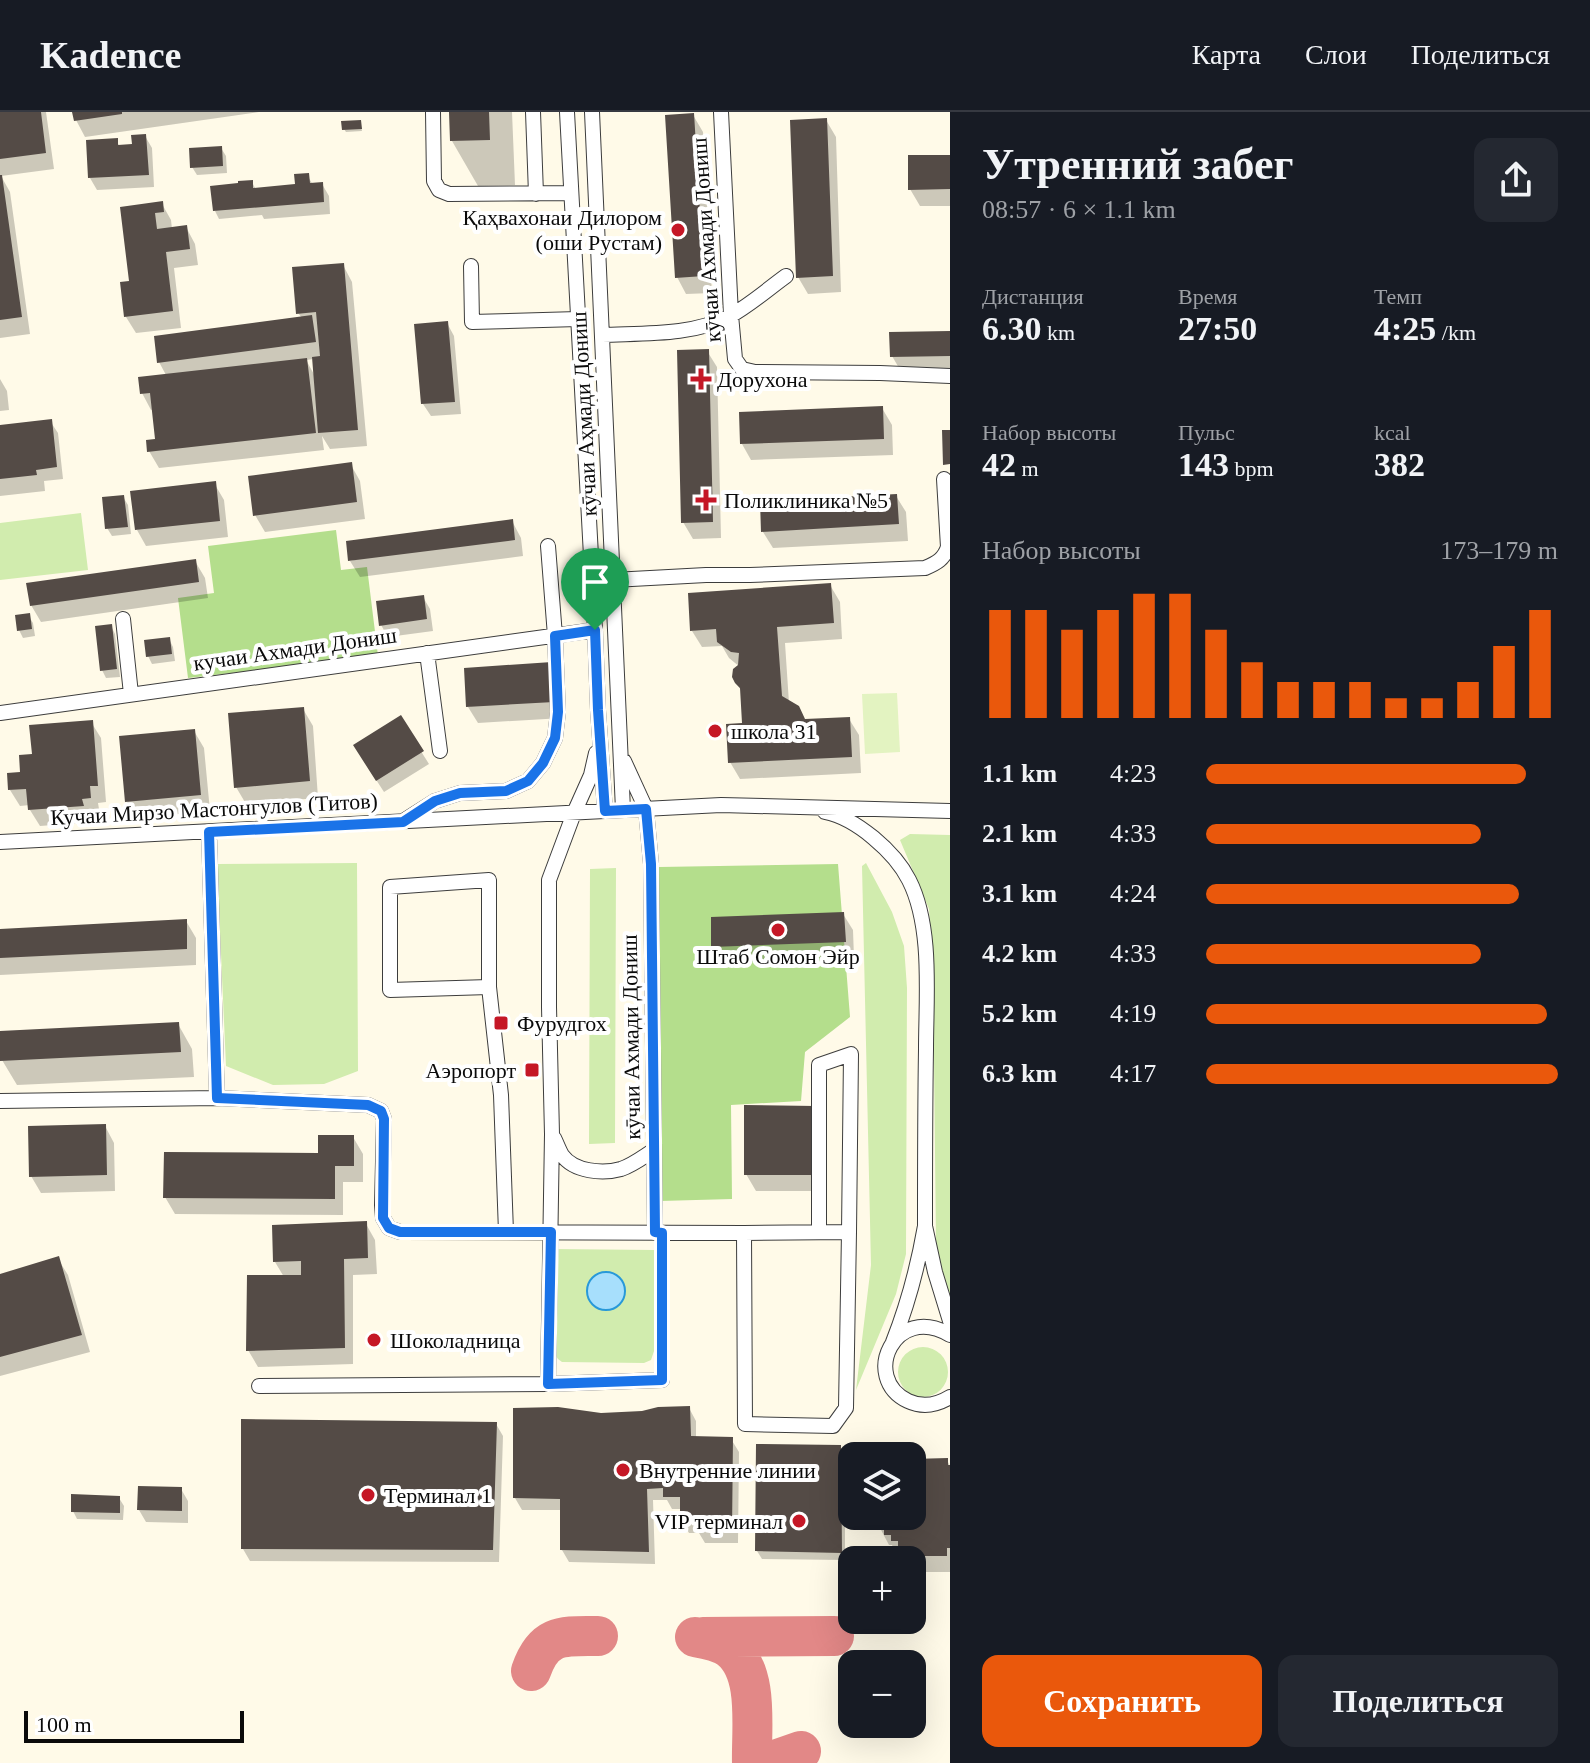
<!DOCTYPE html>
<html lang="ru">
<meta charset="utf-8">
<style>
:root{--surface:#171b24;--page:#242831;--text:#f1f3f6;--muted:#9ea1a6;--line:#363941;--accent:#ea580c}
body{margin:0;font-family:"Times New Roman",serif;background:var(--page);color:var(--text);height:100vh;display:flex;flex-direction:column;font-size:30px;white-space:nowrap}
*{box-sizing:border-box;margin:0}
p{font-size:26px;color:var(--muted)}
.icon{flex:none;width:44px;height:44px;fill:none;stroke:currentColor;stroke-width:2;stroke-linecap:round;stroke-linejoin:round}
.map{position:relative;flex:1;overflow:hidden}
.details{display:flex;flex-direction:column;background:var(--surface);width:640px}
.details>*{flex:none}
.tools{position:absolute;left:838px;top:1330px;display:grid;gap:16px}
.tools a{display:grid;place-items:center;width:88px;height:88px;border-radius:16px;background:var(--surface);box-shadow:0 8px 32px #0002;font-size:40px}
.scale{position:absolute;left:24px;bottom:20px;width:220px;box-sizing:border-box;padding-left:8px;border:4px solid #0a0a0a;border-top:0;font-size:22px;line-height:28px;white-space:nowrap;color:#0a0a0a;-webkit-text-stroke:6px #fff;paint-order:stroke}
.pin{position:absolute;display:grid;place-items:center;width:68px;height:68px;color:#fff;margin:-82px -34px;border-radius:50% 50% 50% 0;rotate:-45deg;box-shadow:0 0 8px #0007}
.pin .icon{rotate:45deg}
.round{display:grid;place-items:center;flex:none;width:84px;height:84px;border-radius:16px;background:var(--page)}
.head{display:flex;align-items:center;justify-content:space-between;height:136px;padding:0 32px}
h1{font-size:44px;font-weight:700;line-height:60px}
.metrics{display:grid;grid-template-columns:repeat(3,1fr);gap:12px;height:136px;padding:8px 32px}
.metrics div{display:grid;align-content:center}
.metrics b{font-size:34px;font-weight:700}
.metrics small{font-size:22px;font-weight:400}
.metrics p{font-size:22px}
.chart{height:224px;padding:16px 32px}
.chart p{display:flex;justify-content:space-between}
.chart svg{width:100%;height:144px;margin-top:8px;stroke:var(--accent);stroke-width:6}
.cta{display:flex;gap:16px;margin-top:auto;padding:16px 32px}
.cta a{flex:1;height:92px;border-radius:16px;background:var(--accent);color:#fff;font-size:32px;font-weight:700;line-height:92px;text-align:center}
.cta a+a{background:var(--page);color:var(--text)}
ul{padding:0 32px;list-style:none;font-size:26px}
li{display:grid;grid-template-columns:128px 96px 1fr;align-items:center;height:60px}
li i{height:20px;border-radius:10px;background:var(--accent)}
header{display:flex;align-items:center;gap:48px;box-sizing:border-box;height:112px;padding:0 40px;background:var(--surface);border-bottom:2px solid var(--line)}
header strong{font-size:38px}
nav{display:flex;gap:44px;margin-inline-start:auto;font-size:28px}
main{display:flex;flex:1;min-height:0}
.map>svg:first-child{display:block}
</style>
<header>
<strong>Kadence</strong>
<nav><a>Карта</a><a>Слои</a><a>Поделиться</a></nav>
</header>
<main>
<div class="map">
<svg width="950" height="1651" viewBox="0 0 950 1651">
<rect width="100%" height="100%" fill="#fffae8"/>
<path fill="#d1ecae" d="M 81,401 L 88,458 L 0,468 L 0,411 Z
M 910,722 L 950,723 L 950,1183 L 945,1174 L 936,1131 L 933,856 L 929,797 L 900,728 Z
M 357,751 L 358,959 L 324,972 L 273,973 L 226,954 L 217,752 Z
M 866,751 L 892,800 L 904,834 L 907,876 L 906,1142 L 896,1182 L 856,1278 L 871,1153 L 862,754 Z
M 616,756 L 615,1031 L 589,1032 L 590,757 Z
M 553,1137 L 655,1138 L 655,1236 L 651,1248 L 644,1251 L 562,1250 L 558,1247 L 554,1241 Z
M898 1260a25 25 0 1 1 50 0a25 25 0 1 1-50 0Z"/>
<path fill="#b4de8c" d="M 336,418 L 341,458 L 367,455 L 378,544 L 188,566 L 178,486 L 214,481 L 208,434 Z
M 838,752 L 850,905 L 805,940 L 801,989 L 731,993 L 732,1087 L 660,1089 L 659,755 Z"/>
<path fill="#e3f3c1" d="M 897,581 L 900,640 L 865,642 L 862,582 Z"/>
<path fill="#a7dffc" stroke="#2899d9" stroke-width="2" d="M587 1179a19 19 0 1 1 38 0a19 19 0 1 1-38 0Z"/>
<path fill="#0003" fill-rule="evenodd" d="M 0,0 L 46,0 L 54,57 L 1,64 L 10,80 L 30,222 L 0,226 Z
M 74,0 L 259,0 L 85,25 L 76,8 Z
M 451,0 L 512,0 L 515,73 L 478,74 L 452,29 Z
M 693,3 L 703,20 L 712,181 L 686,182 L 677,165 Z
M 826,8 L 836,25 L 841,180 L 808,182 L 798,165 Z
M 360,10 L 362,19 L 346,20 L 344,17 Z
M 145,24 L 152,36 L 154,75 L 97,78 L 90,66 L 116,28 L 120,35 L 134,34 Z
M 221,36 L 226,44 L 227,61 L 197,63 L 192,55 Z
M 950,45 L 950,94 L 920,94 L 910,77 Z
M 307,63 L 313,73 L 322,72 L 329,84 L 330,102 L 264,107 L 262,103 L 219,107 L 215,99 L 252,70 L 256,78 L 297,74 Z
M 162,92 L 171,108 L 172,117 L 186,115 L 195,132 L 198,153 L 174,156 L 181,216 L 136,221 L 126,205 L 122,172 L 132,171 L 122,96 Z
M 343,153 L 352,170 L 367,334 L 330,337 L 322,324 L 324,338 L 159,356 L 149,339 L 157,329 L 154,297 L 151,298 L 142,281 L 166,263 L 159,250 L 302,206 L 298,201 ZM 314,247 L 315,264 L 306,248 Z
M 447,211 L 454,224 L 461,302 L 431,304 L 423,292 L 416,214 Z
M 950,221 L 950,256 L 899,256 L 892,244 Z
M 707,239 L 717,255 L 721,426 L 693,427 L 683,410 Z
M 0,267 L 7,279 L 9,298 L 0,299 Z
M 882,296 L 892,313 L 893,343 L 751,348 L 742,332 Z
M 50,309 L 58,321 L 63,367 L 44,369 L 45,379 L 0,384 L 0,315 Z
M 351,353 L 360,369 L 365,407 L 265,420 L 255,403 Z
M 214,371 L 224,388 L 228,425 L 146,434 L 137,418 Z
M 896,384 L 906,400 L 908,429 L 773,436 L 763,420 Z
M 123,385 L 128,393 L 131,422 L 112,424 L 107,416 Z
M 512,409 L 521,426 L 523,444 L 360,465 L 350,449 Z
M 195,449 L 205,466 L 208,486 L 41,510 L 31,493 Z
M 830,473 L 840,490 L 842,527 L 785,531 L 789,591 L 805,609 L 849,607 L 859,623 L 861,661 L 740,667 L 730,650 L 744,613 L 743,581 L 736,571 L 740,555 L 729,546 L 722,534 L 702,535 L 692,519 Z
M 423,485 L 430,497 L 433,519 L 388,525 L 381,513 Z
M 28,503 L 33,511 L 35,524 L 23,526 L 19,518 Z
M 111,514 L 115,522 L 120,565 L 106,566 L 102,558 Z
M 169,527 L 173,535 L 175,549 L 152,552 L 148,544 Z
M 560,569 L 563,606 L 478,611 L 468,595 Z
M 303,597 L 313,614 L 318,686 L 246,692 L 236,675 Z
M 400,606 L 429,652 L 384,680 L 362,646 Z
M 91,610 L 101,626 L 106,690 L 98,691 L 100,703 L 90,703 L 92,710 L 40,714 L 30,698 L 30,693 L 20,694 L 10,678 L 34,644 Z
M 194,619 L 204,636 L 210,699 L 136,706 L 127,690 Z
M 843,802 L 853,818 L 854,846 L 723,851 L 713,834 Z
M 186,809 L 196,826 L 196,853 L 0,863 L 0,819 Z
M 178,912 L 192,937 L 194,965 L 17,973 L 2,948 Z
M 814,996 L 823,1079 L 756,1079 L 746,1062 Z
M 105,1014 L 114,1031 L 115,1079 L 41,1081 L 31,1064 Z
M 353,1025 L 363,1042 L 363,1070 L 343,1070 L 343,1103 L 175,1102 L 165,1085 L 320,1043 Z
M 366,1112 L 375,1128 L 377,1162 L 353,1163 L 353,1252 L 258,1255 L 248,1238 L 284,1165 L 275,1150 Z
M 58,1147 L 68,1163 L 90,1240 L 0,1264 L 0,1164 Z
M 689,1296 L 696,1309 L 696,1326 L 731,1327 L 739,1340 L 738,1431 L 705,1431 L 699,1421 L 689,1421 L 682,1409 L 682,1397 L 672,1397 L 667,1388 L 653,1388 L 655,1452 L 569,1450 L 562,1438 L 562,1398 L 522,1398 L 515,1386 L 601,1303 Z
M 496,1312 L 503,1324 L 499,1450 L 250,1449 L 243,1437 Z
M 840,1335 L 845,1342 L 845,1448 L 762,1447 L 757,1439 Z
M 947,1348 L 950,1354 L 950,1460 L 917,1460 L 912,1454 L 912,1448 L 906,1448 L 899,1439 L 895,1439 L 892,1433 L 889,1433 L 880,1416 L 880,1404 L 912,1404 L 912,1349 Z
M 181,1377 L 188,1389 L 188,1411 L 146,1410 L 139,1398 Z
M 119,1386 L 124,1394 L 123,1408 L 77,1407 L 73,1399 Z"/>
<g fill="none" stroke-linecap="round" stroke-linejoin="round">
<path stroke="#e28887" stroke-width="40" d="M 695,1525 C 707,1527 720,1529 730,1537 C 760,1560 751,1617 752,1651
M 703,1525 L 834,1524
M 531,1559 C 544,1521 563,1524 598,1524
M 773,1651 L 778,1647 L 801,1639"/>
</g>
<path fill="#544b46" d="M 0,0 L 41,0 L 46,41 L 0,47 Z
M 72,0 L 122,0 L 122,2 L 74,9 Z
M 449,0 L 489,0 L 490,28 L 450,29 Z
M 694,1 L 704,164 L 675,166 L 665,3 Z
M 827,6 L 833,164 L 796,166 L 790,8 Z
M 361,8 L 362,17 L 342,18 L 341,9 Z
M 146,22 L 149,63 L 88,66 L 86,28 L 118,26 L 118,33 L 132,32 L 131,23 Z
M 222,34 L 223,54 L 190,56 L 189,36 Z
M 908,43 L 950,43 L 950,77 L 908,78 Z
M 309,61 L 310,71 L 323,70 L 324,90 L 213,99 L 210,74 L 238,71 L 238,69 L 253,68 L 253,76 L 295,72 L 294,62 Z
M 0,63 L 2,63 L 22,205 L 0,208 Z
M 163,89 L 164,100 L 155,101 L 157,117 L 187,113 L 190,137 L 166,140 L 173,199 L 124,205 L 120,170 L 129,169 L 120,95 Z
M 344,151 L 358,318 L 318,321 L 312,245 L 320,244 L 316,200 L 296,202 L 292,155 Z
M 312,203 L 316,230 L 157,251 L 154,224 Z
M 448,209 L 455,290 L 421,292 L 414,212 Z
M 950,219 L 950,244 L 890,245 L 889,220 Z
M 709,237 L 713,410 L 681,411 L 677,238 Z
M 307,246 L 316,321 L 147,340 L 146,328 L 155,327 L 150,281 L 140,282 L 138,265 Z
M 883,294 L 884,327 L 740,332 L 739,300 Z
M 52,307 L 57,355 L 36,358 L 37,363 L 0,367 L 0,313 Z
M 942,318 L 950,318 L 950,352 L 943,353 Z
M 352,350 L 357,390 L 253,404 L 248,364 Z
M 216,369 L 220,409 L 135,418 L 130,379 Z
M 897,382 L 899,412 L 761,420 L 760,389 Z
M 124,383 L 128,415 L 105,417 L 102,385 Z
M 513,407 L 515,428 L 348,449 L 346,429 Z
M 196,447 L 199,470 L 30,494 L 26,471 Z
M 831,471 L 834,511 L 777,515 L 782,584 L 799,594 L 805,607 L 850,605 L 852,645 L 728,651 L 726,612 L 742,611 L 740,576 L 735,571 L 732,565 L 733,557 L 738,553 L 739,541 L 731,540 L 717,530 L 716,517 L 690,519 L 688,481 Z
M 424,483 L 427,507 L 379,514 L 376,489 Z
M 30,501 L 32,517 L 17,519 L 15,503 Z
M 112,512 L 117,557 L 100,559 L 95,514 Z
M 170,525 L 172,542 L 146,545 L 144,528 Z
M 552,550 L 554,590 L 466,595 L 464,556 Z
M 304,595 L 310,669 L 234,676 L 228,601 Z
M 401,603 L 424,639 L 376,669 L 353,633 Z
M 93,608 L 98,674 L 90,674 L 91,686 L 82,687 L 84,694 L 28,698 L 26,677 L 8,678 L 7,661 L 20,660 L 19,643 L 32,642 L 29,613 Z
M 195,617 L 201,683 L 125,690 L 119,624 Z
M 844,800 L 846,830 L 711,835 L 711,805 Z
M 187,807 L 187,837 L 0,846 L 0,817 Z
M 179,910 L 181,940 L 0,949 L 0,919 Z
M 744,993 L 815,994 L 815,1063 L 744,1063 Z
M 106,1012 L 107,1063 L 29,1065 L 28,1014 Z
M 318,1023 L 354,1023 L 354,1054 L 335,1054 L 335,1087 L 163,1086 L 164,1040 L 318,1041 Z
M 367,1109 L 368,1146 L 344,1147 L 345,1236 L 246,1239 L 247,1163 L 301,1163 L 301,1149 L 273,1150 L 272,1113 Z
M 59,1144 L 82,1223 L 0,1245 L 0,1162 Z
M 690,1294 L 691,1324 L 733,1325 L 732,1420 L 696,1419 L 696,1409 L 680,1409 L 680,1385 L 663,1385 L 663,1376 L 647,1377 L 649,1440 L 560,1438 L 560,1387 L 513,1386 L 513,1296 L 558,1295 L 601,1301 L 642,1299 L 658,1295 Z
M 241,1307 L 497,1310 L 493,1438 L 241,1437 Z
M 756,1332 L 841,1333 L 842,1441 L 755,1439 Z
M 948,1346 L 948,1353 L 950,1353 L 950,1436 L 947,1436 L 947,1444 L 905,1444 L 905,1438 L 898,1438 L 898,1429 L 891,1429 L 891,1423 L 884,1423 L 884,1417 L 878,1417 L 878,1404 L 912,1404 L 912,1347 Z
M 138,1374 L 182,1375 L 182,1399 L 137,1398 Z
M 71,1382 L 120,1384 L 120,1401 L 71,1400 Z"/>
<g fill="none" stroke-linecap="round" stroke-linejoin="round">
<g stroke="#3d3d3d" stroke-width="16">
<path id="minor" d="M 433,0 L 434,69 L 439,78 L 449,82 L 570,81
M 533,0 L 536,82
M 567,0 L 595,518 L 598,598 L 605,699
M 592,0 L 623,698
M 721,0 L 731,203 L 735,247 L 742,257 L 755,260 L 880,261 L 950,264
M 471,154 L 472,210 L 578,207
M 602,223 C 644,221 692,224 730,204 C 750,193 768,177 786,164
M 613,468 L 706,463 L 750,463 L 925,456 C 937,451 944,447 948,435 L 944,367
M 123,507 L 131,582
M 427,541 L 440,639
M 0,601 L 595,518
M 624,649 L 646,697 L 651,752 L 655,1120
M 825,700 C 856,706 895,740 909,768 C 933,815 926,885 926,937 C 925,996 925,1055 925,1114
M 405,708 L 435,689 L 460,681 L 506,679 L 528,669 L 543,651 L 555,626 L 558,600 L 555,524 L 548,434
M 209,720 L 217,986
M 0,730 L 721,693 L 950,699
M 489,875 L 390,878 L 390,775 L 489,768 L 489,875 L 501,983 L 506,1120
M 0,989 L 217,986 L 368,993 L 381,999 L 384,1007 L 382,1093 L 383,1106 L 389,1116 L 400,1120 L 744,1121 L 745,1312 L 833,1314 L 846,1296 L 849,1120
M 554,1026 C 557,1032 559,1038 562,1043 C 574,1060 603,1062 621,1057 C 633,1053 643,1045 654,1038
M 744,1121 L 849,1120 L 851,942 L 819,953 L 819,1120
M 950,1223 C 895,1190 860,1266 908,1289 C 923,1296 937,1293 950,1285
M 893,1230 C 908,1192 918,1154 925,1114 L 935,1160 L 950,1209
M 548,1272 L 552,1022 L 549,895 L 549,768 L 574,701 L 591,663 L 596,641
M 259,1274 L 548,1272 L 662,1268 L 662,1121"/>
</g>
<use href="#minor" stroke="#fff" stroke-width="14"/>
</g>
<g fill="none" stroke-linecap="round" stroke-linejoin="round">
<g stroke="#fff" stroke-width="16">
<path id="route" d="M 595,518 L 598,598 L 605,699 L 646,697 L 651,752 L 655,1120 L 662,1121 L 662,1268 L 548,1272 L 551,1120 L 400,1120 L 389,1116 L 383,1106 L 384,1007 L 381,999 L 368,993 L 217,986 L 209,720 L 403,710 L 435,689 L 460,681 L 506,679 L 528,669 L 543,651 L 555,626 L 558,600 L 555,524 Z"/>
</g>
<use href="#route" stroke="#1a73e8" stroke-width="10"/>
</g>
<g fill="#c51726" stroke="#fff" stroke-width="3">
<circle cx="678" cy="118" r="8"/>
<path d="M697 255h8v8h8v8h-8v8h-8v-8h-8v-8h8z"/>
<path d="M702 376h8v8h8v8h-8v8h-8v-8h-8v-8h8z"/>
<circle cx="715" cy="619" r="8"/>
<circle cx="778" cy="818" r="8"/>
<rect x="493" y="903" width="16" height="16" rx="4"/>
<rect x="524" y="950" width="16" height="16" rx="4"/>
<circle cx="374" cy="1228" r="8"/>
<circle cx="623" cy="1358" r="8"/>
<circle cx="368" cy="1383" r="8"/>
<circle cx="799" cy="1409" r="8"/>
</g>
<g text-anchor="middle" dominant-baseline="central" stroke-width="8" stroke-linejoin="round" paint-order="stroke">
<g font-size="22" fill="#0a0a0a" stroke="#fff" text-anchor="start">
<text x="662" y="105" text-anchor="end">Қаҳвахонаи Дилором<tspan x="662" dy="25">(оши Рустам)</tspan></text>
<text x="717" y="267">Дорухона</text>
<text x="724" y="388">Поликлиника №5</text>
<text x="731" y="619">школа 31</text>
<text x="778" y="844" text-anchor="middle">Штаб Сомон Эйр</text>
<text x="517" y="911">Фурудгох</text>
<text x="516" y="958" text-anchor="end">Аэропорт</text>
<text x="390" y="1228">Шоколадница</text>
<text x="639" y="1358">Внутренние линии</text>
<text x="384" y="1383">Терминал 1</text>
<text x="783" y="1409" text-anchor="end">VIP терминал</text>
</g>
<g font-size="22" fill="#0a0a0a" stroke="#fff">
<text transform="translate(706 128) rotate(-94)">кӯчаи Ахмади Дониш</text>
<text transform="translate(584 302) rotate(-93)">кӯчаи Аҳмади Дониш</text>
<text transform="translate(295 537) rotate(-8)">кучаи Ахмади Дониш</text>
<text transform="translate(214 697) rotate(-3)">Кучаи Мирзо Мастонгулов (Титов)</text>
<text transform="translate(631 925) rotate(-91)">кӯчаи Ахмади Дониш</text>
</g>
</g>
</svg>
<div class="tools">
<a><svg class="icon" aria-label="layers" viewBox="0 0 24 24"><path d="M12 4l9 5-9 5-9-5zM3 14l9 5 9-5"/></svg></a>
<a>+</a>
<a>−</a>
</div>
<div class="scale">100 m</div>
<div class="pin" style="left:595px;top:518px;background:#1e9e55"><svg class="icon" aria-label="arrive" viewBox="0 0 24 24"><path d="M6 21V4h12l-3 4 3 4H6"/></svg></div>
</div>
<section class="details">
<div class="head"><div><h1>Утренний забег</h1><p>08:57 · 6 × 1.1 km</p></div><a class="round"><svg class="icon" aria-label="share" viewBox="0 0 24 24"><path d="M12 15V3M7 8l5-5 5 5M5 13v7h14v-7"/></svg></a></div>
<div class="metrics">
<div><p>Дистанция</p><b>6.30<small> km</small></b></div>
<div><p>Время</p><b>27:50</b></div>
<div><p>Темп</p><b>4:25<small> /km</small></b></div>
</div>
<div class="metrics">
<div><p>Набор высоты</p><b>42<small> m</small></b></div>
<div><p>Пульс</p><b>143<small> bpm</small></b></div>
<div><p>kcal</p><b>382</b></div>
</div>
<div class="chart"><p><span>Набор высоты</span>173–179 m</p>
<svg viewBox="0 0 160 44" preserveAspectRatio="none"><path d="M5 44V11M15 44V11M25 44V17M35 44V11M45 44V6M55 44V6M65 44V17M75 44V27M85 44V33M95 44V33M105 44V33M115 44V38M125 44V38M135 44V33M145 44V22M155 44V11"/></svg>
</div>
<ul>
<li><b>1.1 km</b>4:23<i style="width:91%"></i></li>
<li><b>2.1 km</b>4:33<i style="width:78%"></i></li>
<li><b>3.1 km</b>4:24<i style="width:89%"></i></li>
<li><b>4.2 km</b>4:33<i style="width:78%"></i></li>
<li><b>5.2 km</b>4:19<i style="width:97%"></i></li>
<li><b>6.3 km</b>4:17<i style="width:100%"></i></li>
</ul>
<div class="cta"><a>Сохранить</a><a>Поделиться</a></div>
</section>
</main>
